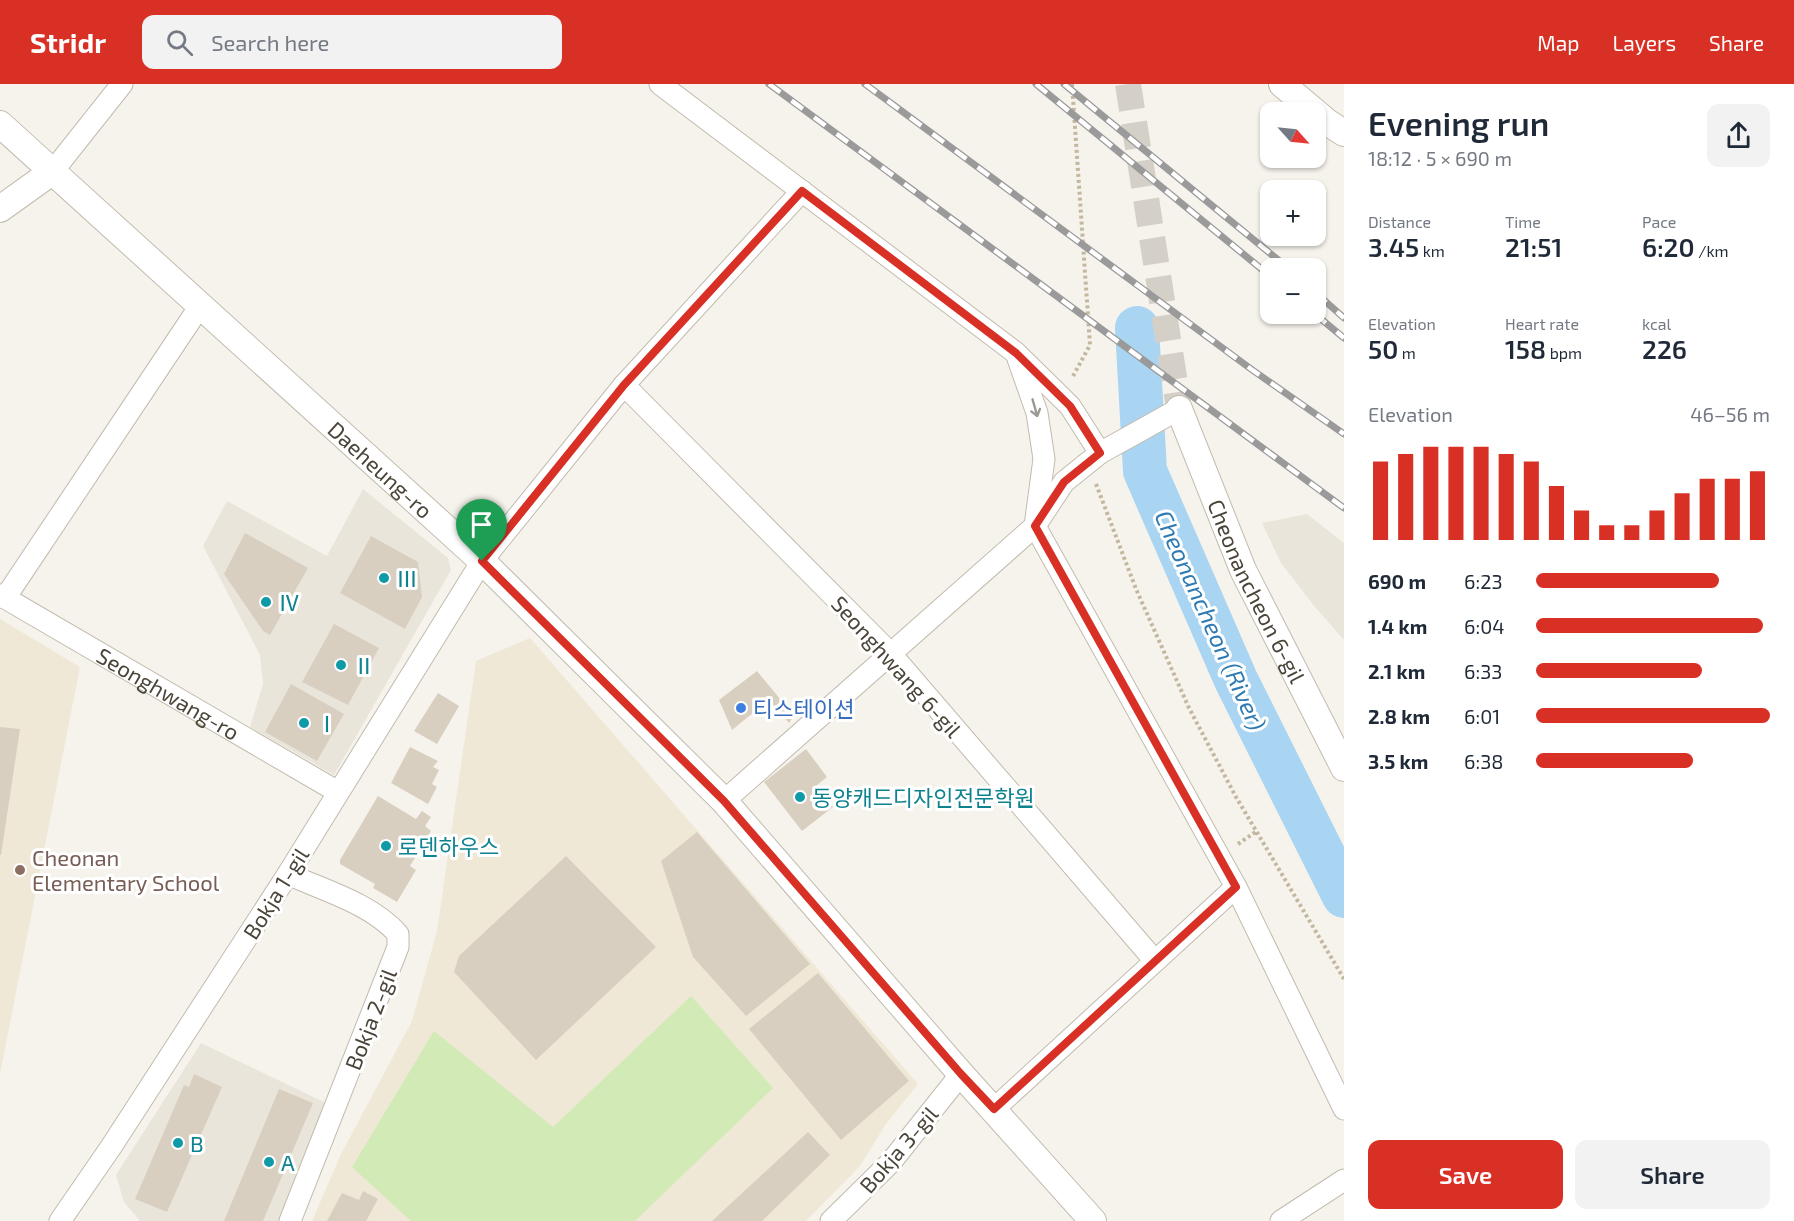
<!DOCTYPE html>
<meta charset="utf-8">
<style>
:root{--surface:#fff;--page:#f2f2f3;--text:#1f2937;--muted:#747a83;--accent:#d93025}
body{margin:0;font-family:"Exo 2","Noto Sans KR",sans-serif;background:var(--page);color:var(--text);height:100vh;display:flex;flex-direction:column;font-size:22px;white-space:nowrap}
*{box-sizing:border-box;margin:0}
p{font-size:20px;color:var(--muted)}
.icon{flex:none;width:33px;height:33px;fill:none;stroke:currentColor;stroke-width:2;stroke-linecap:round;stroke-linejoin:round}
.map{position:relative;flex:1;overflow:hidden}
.panel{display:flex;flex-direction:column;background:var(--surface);width:450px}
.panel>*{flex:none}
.needle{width:39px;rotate:117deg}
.buttons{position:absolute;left:1260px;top:18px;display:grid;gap:12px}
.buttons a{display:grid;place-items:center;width:66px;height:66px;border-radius:12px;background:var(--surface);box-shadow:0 2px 4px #0004;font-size:30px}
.pin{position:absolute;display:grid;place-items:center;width:51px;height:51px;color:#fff;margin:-62px -26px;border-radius:50% 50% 50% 0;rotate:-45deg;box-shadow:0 0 6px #0007}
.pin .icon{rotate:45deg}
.round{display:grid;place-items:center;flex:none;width:63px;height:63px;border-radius:12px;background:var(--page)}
.summary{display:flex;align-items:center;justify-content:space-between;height:102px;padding:0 24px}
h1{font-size:33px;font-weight:600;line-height:45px}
.stats{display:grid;grid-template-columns:repeat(3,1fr);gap:9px;height:102px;padding:6px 24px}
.stats div{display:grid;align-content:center}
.stats b{font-size:26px;font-weight:600}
.stats small{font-size:16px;font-weight:400}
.stats p{font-size:16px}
.chart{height:168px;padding:12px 24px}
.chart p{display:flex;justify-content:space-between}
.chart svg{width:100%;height:108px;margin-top:6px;stroke:var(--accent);stroke-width:6}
.action{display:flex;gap:12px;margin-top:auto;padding:12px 24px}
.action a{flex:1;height:69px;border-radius:12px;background:var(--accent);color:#fff;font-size:24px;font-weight:600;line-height:69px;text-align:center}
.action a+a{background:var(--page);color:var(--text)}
ul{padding:0 24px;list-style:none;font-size:20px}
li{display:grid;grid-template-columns:96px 72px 1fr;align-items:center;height:45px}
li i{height:15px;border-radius:8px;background:var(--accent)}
header{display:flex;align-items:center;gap:36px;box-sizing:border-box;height:84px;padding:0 30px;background:var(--accent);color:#fff}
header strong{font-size:28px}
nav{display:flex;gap:33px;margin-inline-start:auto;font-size:21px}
.search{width:420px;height:54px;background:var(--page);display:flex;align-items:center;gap:15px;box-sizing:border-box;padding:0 21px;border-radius:12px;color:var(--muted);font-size:22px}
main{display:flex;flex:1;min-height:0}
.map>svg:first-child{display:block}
</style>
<header>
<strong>Stridr</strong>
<div class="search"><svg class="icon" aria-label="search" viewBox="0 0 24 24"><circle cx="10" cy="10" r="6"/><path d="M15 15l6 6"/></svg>Search here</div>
<nav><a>Map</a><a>Layers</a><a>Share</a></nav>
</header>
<main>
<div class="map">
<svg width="1344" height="1137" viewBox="0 0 1344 1137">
<rect width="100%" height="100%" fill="#f6f3ec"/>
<path fill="#eae5da" d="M 363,405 L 448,474 L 451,486 L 334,691 L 250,643 L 263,600 L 260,571 L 203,462 L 227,417 L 327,472 Z
M 1307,430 L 1344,459 L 1344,556 L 1315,523 L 1281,479 L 1262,439 Z
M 201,959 L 326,1019 L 278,1137 L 140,1137 L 124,1118 L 116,1091 Z"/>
<path fill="#efe8d6" d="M 0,535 L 80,583 L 0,990 Z
M 530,554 L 918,1000 L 886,1040 L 860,1082 L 806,1137 L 312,1137 L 341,1070 L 412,937 L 437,847 L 476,577 Z"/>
<path fill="#d2eab5" d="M 691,912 L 773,1004 L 635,1137 L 411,1137 L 352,1083 L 434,947 L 553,1043 Z"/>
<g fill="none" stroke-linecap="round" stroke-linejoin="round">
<path stroke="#a9d4f2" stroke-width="44" d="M 1137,244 L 1145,387 L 1236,596 L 1344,812"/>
</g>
<path fill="#d8cfc1" d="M 245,449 L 308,484 L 270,551 L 263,547 L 224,490 Z
M 371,452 L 418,478 L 422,513 L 405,545 L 340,509 Z
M 334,540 L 379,564 L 348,621 L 302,598 Z
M 757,587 L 794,632 L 789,639 L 769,616 L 732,646 L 719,616 Z
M 291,600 L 344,630 L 317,677 L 265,648 Z
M 438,609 L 459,622 L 437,660 L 414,647 Z
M 0,643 L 20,645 L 1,771 L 0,771 Z
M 410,663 L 438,677 L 433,683 L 439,686 L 432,700 L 437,703 L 428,720 L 391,699 Z
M 806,665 L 827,693 L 816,702 L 833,723 L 802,747 L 764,698 Z
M 378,712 L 416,735 L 422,727 L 431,733 L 425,742 L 431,747 L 410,782 L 416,786 L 397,818 L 373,804 L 375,800 L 340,780 L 340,776 Z
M 697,748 L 810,880 L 746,932 L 693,873 L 661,777 Z
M 566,772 L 656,863 L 536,976 L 454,888 L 459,872 Z
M 818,889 L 909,997 L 841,1056 L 749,945 Z
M 194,990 L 222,1003 L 167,1128 L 135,1115 L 184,1001 L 189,1003 Z
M 279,1005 L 313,1019 L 263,1137 L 224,1137 Z
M 808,1048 L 830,1071 L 762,1137 L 712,1137 Z
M 363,1107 L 378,1115 L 366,1137 L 327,1137 L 342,1109 L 359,1116 Z"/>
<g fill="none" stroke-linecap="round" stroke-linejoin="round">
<path stroke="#d4d0c8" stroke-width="26" stroke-dasharray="26 13" stroke-linecap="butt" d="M 1128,0 L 1179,325"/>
<g stroke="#c2bbae" stroke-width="23">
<g id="minor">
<path d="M 660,0 L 1016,269 L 1070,322 L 1100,369 L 1179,325"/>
<path d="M 53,87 L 122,0"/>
<path d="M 1016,269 L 1037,329 L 1044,375 L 1035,442 L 1236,803 L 1344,1025"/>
<path d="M 624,301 L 891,570 L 1155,877"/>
<path id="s1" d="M 0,511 L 338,708"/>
<path d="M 5,514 L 200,222"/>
<path d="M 724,717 L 1035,442 L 1064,398 L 1100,369"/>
<path d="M 288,790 C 325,807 370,819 398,850 L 398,863 L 290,1137"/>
<path d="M 994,1025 L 1236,803"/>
<path d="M 60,1137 L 111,1063 L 288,790 L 482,477 L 624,301 L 802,107"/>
<path d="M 831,1137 L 891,1078 L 961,990"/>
<path d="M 1281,1137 L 1344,1096"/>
</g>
</g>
<g stroke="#c2bbae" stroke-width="28">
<g id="tertiary">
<path d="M 1282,0 L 1327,38 L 1344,49"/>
<path id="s2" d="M 0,40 L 482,477 L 724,717 L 961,990 L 1093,1137"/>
<path d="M 0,125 L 53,87"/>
<path id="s3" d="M 1179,325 L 1243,486 L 1344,684"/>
</g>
</g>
<path stroke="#c4b79f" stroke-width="4" stroke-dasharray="3 3" stroke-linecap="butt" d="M 1072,0 L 1090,261 L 1072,294
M 1096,400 L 1136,505 L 1189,624 L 1236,713 L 1344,895
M 1238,760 L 1257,747"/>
<use href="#minor" stroke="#fff" stroke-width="21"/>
<use href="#tertiary" stroke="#fff" stroke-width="26"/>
<g stroke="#9a9a9a" stroke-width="7">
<path id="rail" d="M 769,0 L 1344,424
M 865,0 L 1251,285 L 1344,350
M 1036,0 L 1270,192
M 1064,0 L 1288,184
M 1316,209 L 1344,234
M 1315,230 L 1344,254"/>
</g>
<use href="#rail" stroke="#fff" stroke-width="4.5" stroke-dasharray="14" stroke-linecap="butt"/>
</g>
<defs><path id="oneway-shaft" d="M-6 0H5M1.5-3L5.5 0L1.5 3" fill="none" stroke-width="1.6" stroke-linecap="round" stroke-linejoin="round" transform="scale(1.5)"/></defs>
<use stroke="#9c9892" href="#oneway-shaft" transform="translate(1035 324) rotate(74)"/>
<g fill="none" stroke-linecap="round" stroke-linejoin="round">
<g stroke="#fff" stroke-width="12">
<path id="route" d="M 802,107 L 1016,269 L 1070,322 L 1100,369 L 1064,398 L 1035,442 L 1236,803 L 994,1025 L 961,990 L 724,717 L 482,477 L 624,301 Z"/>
</g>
<use href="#route" stroke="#d93025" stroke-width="8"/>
</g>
<g fill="#0f9aa8" stroke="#fff" stroke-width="2">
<circle cx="384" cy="494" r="6"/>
<circle cx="266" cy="518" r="6"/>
<circle cx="341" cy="581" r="6"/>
<circle cx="304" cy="639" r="6"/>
<circle cx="800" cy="713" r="6"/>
<circle cx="386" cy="762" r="6"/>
<circle cx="178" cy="1059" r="6"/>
<circle cx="269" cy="1078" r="6"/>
</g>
<circle fill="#3f7fe0" stroke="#fff" stroke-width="2" cx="741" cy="624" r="6"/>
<circle fill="#8d6e63" stroke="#fff" stroke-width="2" cx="20" cy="786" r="6"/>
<g text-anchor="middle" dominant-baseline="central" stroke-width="6" stroke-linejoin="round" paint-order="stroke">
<g font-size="22" fill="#4b4439" stroke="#fff">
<text stroke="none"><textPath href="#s2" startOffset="514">Daeheung-ro</textPath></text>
<text stroke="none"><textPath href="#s3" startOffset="198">Cheonancheon 6-gil</textPath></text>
<text transform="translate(897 582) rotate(48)">Seonghwang 6-gil</text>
<text stroke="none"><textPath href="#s1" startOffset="195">Seonghwang-ro</textPath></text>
<text transform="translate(275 809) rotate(-58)">Bokja 1-gil</text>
<text transform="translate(370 935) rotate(-69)">Bokja 2-gil</text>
<text transform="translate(898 1065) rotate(-49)">Bokja 3-gil</text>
</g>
<g font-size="22" fill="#0d838f" stroke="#fff" text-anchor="start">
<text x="396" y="494">Ⅲ</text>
<text x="278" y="518">Ⅳ</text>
<text x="353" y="581">Ⅱ</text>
<text x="316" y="639">Ⅰ</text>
<text x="812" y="713">동양캐드디자인전문학원</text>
<text x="398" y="762">로덴하우스</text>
<text x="190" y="1059">B</text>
<text x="281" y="1078">A</text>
</g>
<g font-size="22" fill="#366cbe" stroke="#fff" text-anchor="start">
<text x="753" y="624">티스테이션</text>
</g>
<g font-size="22" fill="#785e54" stroke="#fff" text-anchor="start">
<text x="32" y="773">Cheonan<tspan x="32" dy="25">Elementary School</tspan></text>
</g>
<g font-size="24" font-style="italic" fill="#2e7ab2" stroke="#fff">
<text transform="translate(1211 536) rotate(66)">Cheonancheon (River)</text>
</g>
</g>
</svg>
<div class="buttons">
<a><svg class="needle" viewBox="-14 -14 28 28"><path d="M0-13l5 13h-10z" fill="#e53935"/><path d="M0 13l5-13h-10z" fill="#747a83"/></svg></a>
<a>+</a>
<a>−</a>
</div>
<div class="pin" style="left:482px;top:477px;background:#1e9e55"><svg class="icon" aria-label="arrive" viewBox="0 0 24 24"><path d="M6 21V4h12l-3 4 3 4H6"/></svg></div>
</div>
<section class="panel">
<div class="summary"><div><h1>Evening run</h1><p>18:12 · 5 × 690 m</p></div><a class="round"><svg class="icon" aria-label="share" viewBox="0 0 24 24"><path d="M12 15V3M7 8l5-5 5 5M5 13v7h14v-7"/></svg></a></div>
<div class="stats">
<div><p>Distance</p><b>3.45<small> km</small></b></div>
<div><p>Time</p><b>21:51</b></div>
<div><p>Pace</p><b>6:20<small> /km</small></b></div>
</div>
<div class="stats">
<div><p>Elevation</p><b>50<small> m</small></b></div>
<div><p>Heart rate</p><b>158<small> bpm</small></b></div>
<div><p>kcal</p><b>226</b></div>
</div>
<div class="chart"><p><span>Elevation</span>46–56 m</p>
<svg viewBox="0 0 160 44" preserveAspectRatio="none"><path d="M5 44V12M15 44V9M25 44V6M35 44V6M45 44V6M55 44V9M65 44V12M75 44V22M85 44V32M95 44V38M105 44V38M115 44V32M125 44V25M135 44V19M145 44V19M155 44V16"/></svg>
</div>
<ul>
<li><b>690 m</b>6:23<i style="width:78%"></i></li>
<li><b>1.4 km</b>6:04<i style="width:97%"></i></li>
<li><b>2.1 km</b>6:33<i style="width:71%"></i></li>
<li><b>2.8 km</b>6:01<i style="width:100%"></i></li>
<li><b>3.5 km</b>6:38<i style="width:67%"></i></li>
</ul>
<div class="action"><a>Save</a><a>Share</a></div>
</section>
</main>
